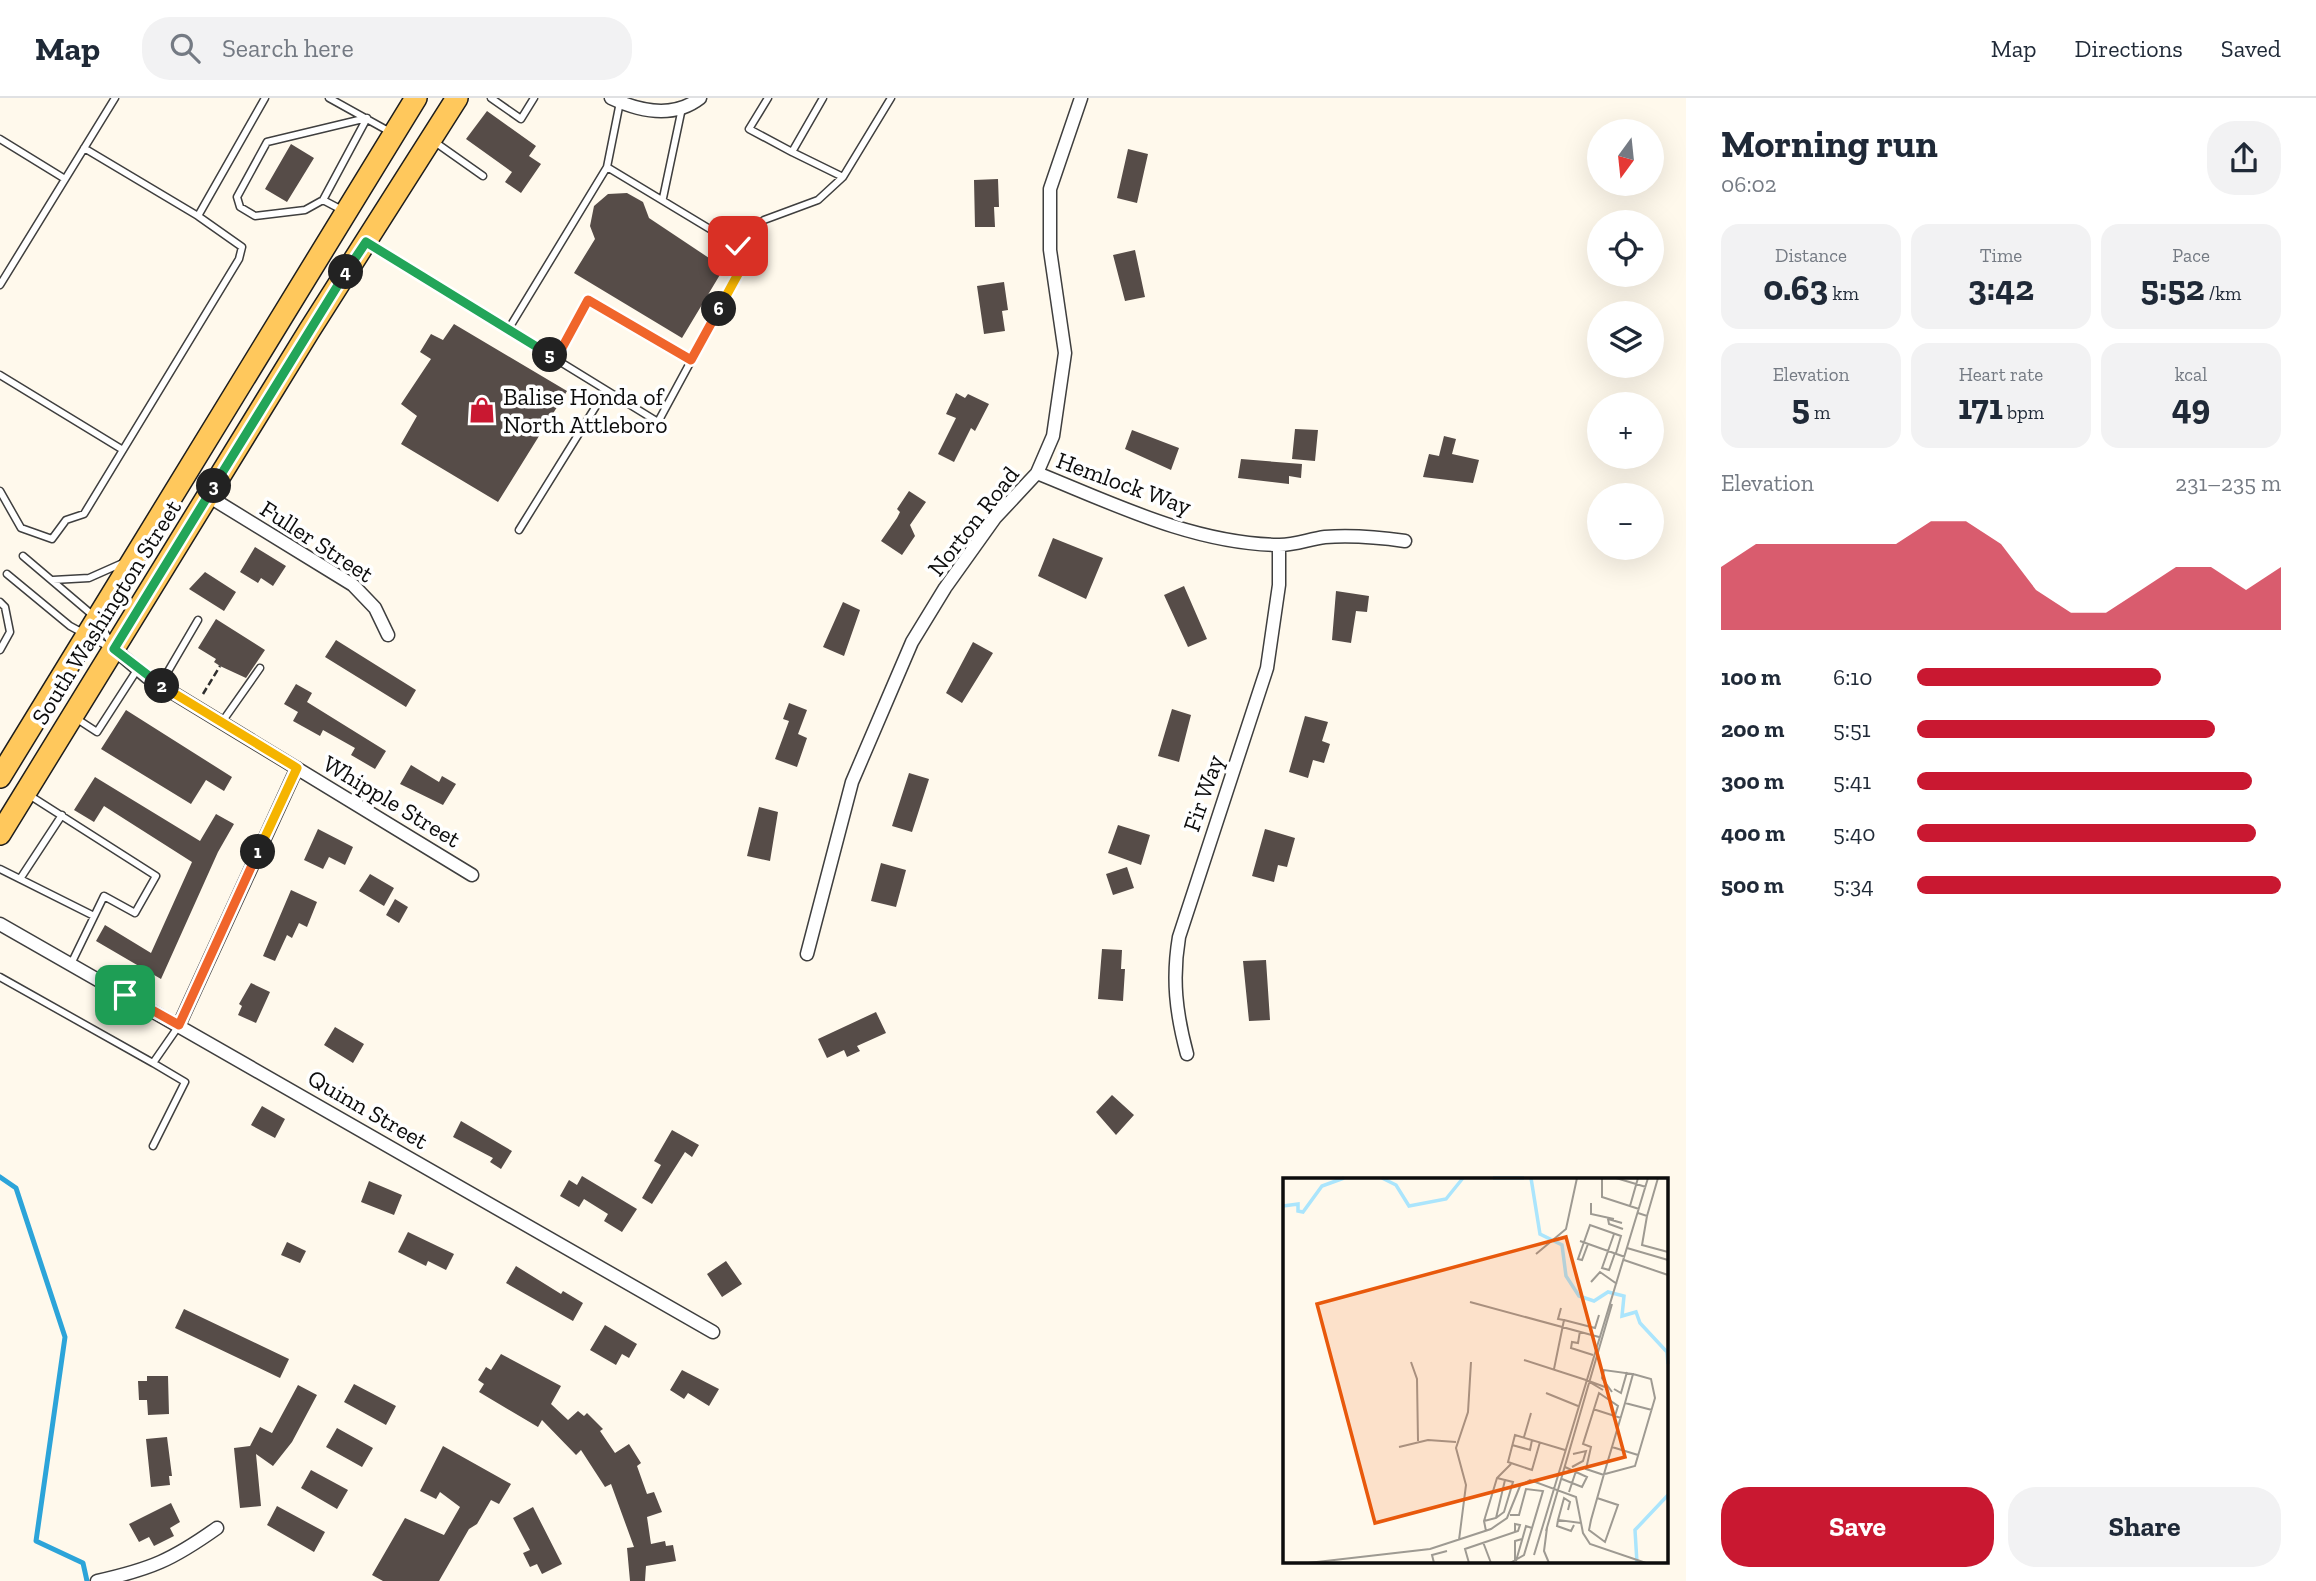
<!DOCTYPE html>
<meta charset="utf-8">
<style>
:root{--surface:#fff;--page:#f2f2f3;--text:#1f2937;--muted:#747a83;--line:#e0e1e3;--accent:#c91831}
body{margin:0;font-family:"Zilla Slab",serif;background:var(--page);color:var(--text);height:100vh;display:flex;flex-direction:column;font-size:26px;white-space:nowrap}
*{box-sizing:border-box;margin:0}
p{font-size:23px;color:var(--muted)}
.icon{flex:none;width:38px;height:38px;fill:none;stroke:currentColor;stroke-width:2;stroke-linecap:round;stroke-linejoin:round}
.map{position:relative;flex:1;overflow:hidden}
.panel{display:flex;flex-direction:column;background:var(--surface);width:630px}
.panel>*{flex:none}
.needle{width:46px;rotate:195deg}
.fabs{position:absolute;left:1587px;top:21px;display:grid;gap:14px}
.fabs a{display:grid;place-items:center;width:77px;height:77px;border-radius:50%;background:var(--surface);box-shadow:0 7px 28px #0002;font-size:35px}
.pin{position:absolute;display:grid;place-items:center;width:60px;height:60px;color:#fff;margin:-30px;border-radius:14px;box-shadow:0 4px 10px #0006}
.km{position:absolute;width:35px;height:35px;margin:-18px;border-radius:50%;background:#222;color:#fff;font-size:19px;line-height:35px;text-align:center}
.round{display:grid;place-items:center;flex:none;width:74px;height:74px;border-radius:28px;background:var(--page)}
.head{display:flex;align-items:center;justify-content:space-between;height:119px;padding:0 35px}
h1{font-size:38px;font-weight:700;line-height:52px}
.metrics{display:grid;grid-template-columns:repeat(3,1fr);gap:10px;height:119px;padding:7px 35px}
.metrics div{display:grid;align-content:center;border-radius:18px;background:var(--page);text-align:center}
.metrics b{font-size:35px;font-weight:700}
.metrics small{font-size:19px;font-weight:400}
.metrics p{font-size:19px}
.chart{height:196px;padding:14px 35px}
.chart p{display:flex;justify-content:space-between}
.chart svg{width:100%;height:126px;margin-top:7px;fill:var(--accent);opacity:.7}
.button{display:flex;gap:14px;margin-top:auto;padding:14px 35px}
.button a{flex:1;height:80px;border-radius:28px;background:var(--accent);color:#fff;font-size:28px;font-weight:700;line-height:80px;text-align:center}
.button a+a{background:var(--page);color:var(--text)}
ul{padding:0 35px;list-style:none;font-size:23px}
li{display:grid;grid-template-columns:112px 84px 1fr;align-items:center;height:52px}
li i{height:18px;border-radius:9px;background:var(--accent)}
header{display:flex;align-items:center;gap:42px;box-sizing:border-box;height:98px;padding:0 35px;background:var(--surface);border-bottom:2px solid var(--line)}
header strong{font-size:33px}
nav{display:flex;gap:38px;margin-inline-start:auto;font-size:24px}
.search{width:490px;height:63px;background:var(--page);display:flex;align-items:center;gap:18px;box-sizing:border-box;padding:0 24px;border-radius:28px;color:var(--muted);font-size:26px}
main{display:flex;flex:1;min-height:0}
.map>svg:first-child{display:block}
</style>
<header>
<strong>Map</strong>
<div class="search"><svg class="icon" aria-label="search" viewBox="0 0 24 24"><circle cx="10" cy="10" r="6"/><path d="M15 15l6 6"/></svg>Search here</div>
<nav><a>Map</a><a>Directions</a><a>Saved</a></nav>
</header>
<main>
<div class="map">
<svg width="1686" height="1483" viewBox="0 0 1686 1483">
<rect width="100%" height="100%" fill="#fff9ec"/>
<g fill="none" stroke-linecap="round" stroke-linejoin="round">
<path stroke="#2ca4d9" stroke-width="5" d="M 0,1079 L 16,1090 L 65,1239 L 36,1443 L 83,1465 L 87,1483"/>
</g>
<path fill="#564c48" d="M 487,13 L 536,48 L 529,58 L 541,66 L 521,95 L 505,84 L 512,74 L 466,41 Z
M 291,46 L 314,60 L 287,104 L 265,91 Z
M 1128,51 L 1148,56 L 1137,105 L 1117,100 Z
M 998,81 L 999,109 L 994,109 L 995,129 L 975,129 L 974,82 Z
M 627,95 L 643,104 L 649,120 L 724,170 L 682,240 L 574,175 L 595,141 L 590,128 L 594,108 L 608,96 Z
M 1135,152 L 1145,199 L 1125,203 L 1113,157 Z
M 1004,184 L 1008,212 L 1002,213 L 1005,233 L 984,236 L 977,188 Z
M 454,226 L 567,293 L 498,404 L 401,346 L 417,318 L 401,306 L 431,261 L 420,254 L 431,236 L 443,242 Z
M 956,295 L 965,300 L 968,296 L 989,306 L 975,333 L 971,330 L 954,364 L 938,356 L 956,320 L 946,316 Z
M 1295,331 L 1318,332 L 1315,363 L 1292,361 Z
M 1132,332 L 1179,350 L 1171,372 L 1125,351 Z
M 1444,338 L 1456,341 L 1452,356 L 1479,362 L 1473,385 L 1423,379 L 1429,356 L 1439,358 Z
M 1241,361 L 1302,366 L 1301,380 L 1289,378 L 1289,386 L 1238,380 Z
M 909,393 L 926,404 L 910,427 L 915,438 L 902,457 L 881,443 L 897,420 L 900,414 L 897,411 Z
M 1053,440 L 1103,460 L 1086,501 L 1038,478 Z
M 255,449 L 286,468 L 273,488 L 261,480 L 258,485 L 240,474 Z
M 205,474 L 236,494 L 224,513 L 189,491 Z
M 1184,488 L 1207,541 L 1188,549 L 1164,497 Z
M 1336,493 L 1369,498 L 1367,514 L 1356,513 L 1351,545 L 1332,542 Z
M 843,504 L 860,512 L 844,558 L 823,549 Z
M 216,521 L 265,552 L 246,580 L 220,568 L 214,564 L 216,561 L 198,550 Z
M 336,542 L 416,592 L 406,609 L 325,559 Z
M 973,544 L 993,555 L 962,605 L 946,595 Z
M 296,586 L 312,595 L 307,604 L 386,653 L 375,671 L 351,657 L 355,650 L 323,632 L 320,638 L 293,623 L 298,614 L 284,606 Z
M 789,605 L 807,612 L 798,636 L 807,640 L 797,669 L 775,661 L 789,623 L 783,621 Z
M 1172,611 L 1191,617 L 1179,664 L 1158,658 Z
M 126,612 L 232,679 L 224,693 L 206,682 L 191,706 L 101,651 Z
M 1305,618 L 1328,624 L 1322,643 L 1330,646 L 1324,665 L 1313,662 L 1308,680 L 1289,674 Z
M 411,667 L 439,684 L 442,678 L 456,686 L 443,707 L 400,686 Z
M 909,675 L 929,681 L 912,734 L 892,728 Z
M 95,679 L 200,743 L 216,716 L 234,726 L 218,754 L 161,881 L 96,843 L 105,827 L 151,855 L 192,764 L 104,708 L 94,724 L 74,712 Z
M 759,709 L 778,714 L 770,763 L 747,758 Z
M 1118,727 L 1150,737 L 1141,767 L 1108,755 Z
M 318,731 L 353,749 L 345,767 L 329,759 L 323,771 L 304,762 Z
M 1265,731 L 1295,740 L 1287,769 L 1278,767 L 1274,784 L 1252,778 Z
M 881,765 L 906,772 L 896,809 L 871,803 Z
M 1127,769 L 1134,790 L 1113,797 L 1106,776 Z
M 370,776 L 394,790 L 384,808 L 359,793 Z
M 291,792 L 317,804 L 307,829 L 299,825 L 292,840 L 287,837 L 275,863 L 263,858 Z
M 395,801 L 408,809 L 399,825 L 386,817 Z
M 1102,851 L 1122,852 L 1121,871 L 1125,871 L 1123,903 L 1098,901 Z
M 1266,862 L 1270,922 L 1249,923 L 1243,863 Z
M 251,885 L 270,894 L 256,925 L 238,917 L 242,908 L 239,906 Z
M 876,914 L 886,935 L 857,948 L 860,953 L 847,959 L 844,952 L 827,960 L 818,941 Z
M 335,929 L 364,946 L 353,965 L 324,947 Z
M 1112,997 L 1134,1017 L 1116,1037 L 1096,1014 Z
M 262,1008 L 285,1021 L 275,1040 L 251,1027 Z
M 461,1023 L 512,1053 L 501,1071 L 490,1064 L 493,1060 L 453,1039 Z
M 672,1032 L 699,1047 L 692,1059 L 685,1054 L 652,1106 L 642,1100 L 661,1067 L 654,1063 Z
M 582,1078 L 637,1111 L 622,1134 L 604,1123 L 608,1116 L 584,1101 L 579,1109 L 560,1098 L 569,1082 L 577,1087 Z
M 369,1083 L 402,1097 L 394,1117 L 361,1104 Z
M 408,1134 L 454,1156 L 446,1172 L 428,1163 L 426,1168 L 398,1154 Z
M 287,1144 L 306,1153 L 300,1165 L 281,1157 Z
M 726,1163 L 742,1186 L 722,1199 L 707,1176 Z
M 516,1168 L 561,1196 L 563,1193 L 583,1205 L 573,1223 L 506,1185 Z
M 184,1211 L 289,1261 L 280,1280 L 175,1230 Z
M 605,1227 L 637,1246 L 629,1260 L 622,1256 L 616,1267 L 590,1252 Z
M 501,1256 L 561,1288 L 551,1306 L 568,1322 L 578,1313 L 584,1318 L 587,1315 L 603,1331 L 600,1333 L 615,1355 L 629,1346 L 641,1365 L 637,1368 L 647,1396 L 654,1394 L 662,1414 L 647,1419 L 651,1446 L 665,1443 L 666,1448 L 673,1447 L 676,1463 L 646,1468 L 645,1483 L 630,1483 L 627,1450 L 634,1449 L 611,1386 L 605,1389 L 581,1352 L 576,1357 L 542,1322 L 538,1329 L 479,1294 L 484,1286 L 478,1282 L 486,1269 L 491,1272 Z
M 682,1272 L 719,1291 L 709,1308 L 688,1295 L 684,1301 L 670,1292 Z
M 147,1278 L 168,1278 L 169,1316 L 148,1317 L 147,1302 L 139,1302 L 138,1283 L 147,1283 Z
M 354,1286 L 396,1308 L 386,1327 L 344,1304 Z
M 298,1287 L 317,1297 L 292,1344 L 273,1368 L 256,1356 L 261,1408 L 240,1410 L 234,1350 L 250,1348 L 260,1329 L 272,1335 Z
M 337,1330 L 373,1350 L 362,1369 L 326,1349 Z
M 167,1339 L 172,1378 L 169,1378 L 170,1387 L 151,1389 L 146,1341 Z
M 443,1348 L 511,1386 L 499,1406 L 491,1402 L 477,1426 L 469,1431 L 439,1483 L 383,1483 L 372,1477 L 405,1420 L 444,1437 L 460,1409 L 440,1394 L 436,1401 L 420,1393 Z
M 311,1372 L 348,1392 L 337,1411 L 301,1390 Z
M 171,1405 L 180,1424 L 170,1430 L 174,1438 L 154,1448 L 149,1439 L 139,1444 L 129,1426 Z
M 277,1408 L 325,1434 L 314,1454 L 267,1427 Z
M 533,1409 L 562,1466 L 542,1476 L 537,1466 L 530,1469 L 523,1455 L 530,1452 L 513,1420 Z"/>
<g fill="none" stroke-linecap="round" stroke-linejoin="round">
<g stroke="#3f3f3f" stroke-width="9">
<path id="lane" d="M 329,0 L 392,35
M 491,0 L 521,21 L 534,0
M 768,0 L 749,31 L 792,54
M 823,0 L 792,54 L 843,79
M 0,41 L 65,81
M 432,42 L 483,78
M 84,50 L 198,118
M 607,69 L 620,4
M 663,100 L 682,10
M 323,102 L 305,112 L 255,118 L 240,109 L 237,99 L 267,44 L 367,20
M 342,112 L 323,102 L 367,20
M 733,145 L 764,122 L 818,102 L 843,79 L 891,0
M 370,147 L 658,324 L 744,165 L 738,148 L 607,69 L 508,232
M 0,187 L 115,0
M 556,261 L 588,202 L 691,263
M 0,277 L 123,352
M 0,393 L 21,430 L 52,441 L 66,422 L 84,416 L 239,161 L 242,149 L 198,118 L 265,0
M 519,432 L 606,292
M 23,458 L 96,520 L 111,545
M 7,476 L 70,528 L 111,550
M 53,482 L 89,480 L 125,464
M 0,504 L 5,509 L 10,534 L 0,552
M 160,587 L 198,522
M 74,619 L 97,634 L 137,572
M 222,624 L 260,570
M 29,697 L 156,778 L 135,815 L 104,798 L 71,866
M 0,771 L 94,818
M 20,781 L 62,717
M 0,879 L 153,965
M 153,1048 L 185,984 L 153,965 L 178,929"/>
</g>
<g stroke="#3f3f3f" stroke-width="15">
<path id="street" d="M 611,0 C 639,13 673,21 700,0
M 1037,375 C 1114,406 1192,445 1277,447 C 1293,448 1309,441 1325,439 C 1353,437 1377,439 1405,443
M 208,398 L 353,487 L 375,510 L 388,537
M 114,551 L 147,579 L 472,777
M 0,826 L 713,1234
M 807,856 L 852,684 L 912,544 L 945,490 L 995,420 L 1037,375 L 1053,338 L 1065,255 L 1050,152 L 1050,91 L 1081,0
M 179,927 L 297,670
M 1187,956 C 1176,915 1172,881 1179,839 L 1267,570 L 1279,487 L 1279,447
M 97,1483 C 151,1471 172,1462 217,1430"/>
</g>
<g stroke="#1d1d1d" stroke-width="24">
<path id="primary" d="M 0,679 L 416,0
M 0,736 L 309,233 L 457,0"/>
</g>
<path stroke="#2e2e2e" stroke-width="2.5" stroke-dasharray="7 3.5" stroke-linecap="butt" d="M 203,596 L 220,568"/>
<use href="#lane" stroke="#fff" stroke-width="6"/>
<use href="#street" stroke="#fff" stroke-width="12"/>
<use href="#primary" stroke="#ffc85c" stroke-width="21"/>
</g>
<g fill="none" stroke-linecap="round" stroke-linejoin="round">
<g stroke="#fff" stroke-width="14">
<path id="split-1" d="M 125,897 L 179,927 L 258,754"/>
</g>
<g stroke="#fff" stroke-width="14">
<path id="split-2" d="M 162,588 L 297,670 L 258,754"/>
</g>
<g stroke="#fff" stroke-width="14">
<path id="split-3" d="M 162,588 L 114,551 L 214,388"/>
</g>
<g stroke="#fff" stroke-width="14">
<path id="split-4" d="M 214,388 L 346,174"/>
</g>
<g stroke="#fff" stroke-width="14">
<path id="split-5" d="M 346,174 L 366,144 L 550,257"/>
</g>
<g stroke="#fff" stroke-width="14">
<path id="split-6" d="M 550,257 L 556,261 L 588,202 L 691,262 L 719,211"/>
</g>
<g stroke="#fff" stroke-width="14">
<path id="split-7" d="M 719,211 L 744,165 L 738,148"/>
</g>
<use href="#split-1" stroke="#f0652b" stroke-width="9"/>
<use href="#split-2" stroke="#f5b400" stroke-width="9"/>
<use href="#split-3" stroke="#22a559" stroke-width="9"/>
<use href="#split-4" stroke="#22a559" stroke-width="9"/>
<use href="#split-5" stroke="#22a559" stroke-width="9"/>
<use href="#split-6" stroke="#f0652b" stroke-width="9"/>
<use href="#split-7" stroke="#f5b400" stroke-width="9"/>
</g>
<defs>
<g id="shop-bare" transform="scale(2.1)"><path d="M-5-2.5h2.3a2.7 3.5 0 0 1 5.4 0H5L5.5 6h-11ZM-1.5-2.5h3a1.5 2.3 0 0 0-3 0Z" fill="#c91831" stroke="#fff" stroke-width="2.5" paint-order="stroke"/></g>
</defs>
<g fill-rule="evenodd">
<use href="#shop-bare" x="482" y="312"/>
</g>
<g text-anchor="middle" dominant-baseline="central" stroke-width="7" stroke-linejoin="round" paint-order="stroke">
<g font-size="24" fill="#0c0c0c" stroke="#fff" text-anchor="start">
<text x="503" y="298">Balise Honda of<tspan x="503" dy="28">North Attleboro</tspan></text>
</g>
<g font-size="24" fill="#0c0c0c" stroke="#fff">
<text transform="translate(1124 385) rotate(20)">Hemlock Way</text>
<text transform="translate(973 423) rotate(-52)">Norton Road</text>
<text transform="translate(317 443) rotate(33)">Fuller Street</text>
<text transform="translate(106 514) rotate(-58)">South Washington Street</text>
<text transform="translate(1203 695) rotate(-71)">Fir Way</text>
<text transform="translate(392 703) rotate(31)">Whipple Street</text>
<text transform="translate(368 1011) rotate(30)">Quinn Street</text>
</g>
</g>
<g transform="translate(1283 1080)">
<rect width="385" height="385" fill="#fff9ec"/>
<path fill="none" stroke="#abe5fc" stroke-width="3.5" d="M 99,0 L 113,7 L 126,28 L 163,21 L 180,0M 210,0 L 241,0M 248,0 L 257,56 L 279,67 L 283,98 L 296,118 L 311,123 L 325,114 L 341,118 L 339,138 L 353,134 L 357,145 L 384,174 L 385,186M 0,28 L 15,26 L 15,33 L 20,34 L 39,8 L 61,0M 354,385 L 352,352 L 385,317"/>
<path fill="none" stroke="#9e9a92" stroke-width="2" d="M 319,0 L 319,19 L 356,31M 333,0 L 363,9M 308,25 L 308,36 L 331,41M 347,28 L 355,0M 355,35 L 364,38 L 375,0M 364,38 L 359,67 L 385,74M 339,45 L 325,41 L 326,46 L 340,51M 331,56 L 319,90 L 326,92 L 332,75M 297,63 L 342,79M 305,66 L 299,82 L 295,81 L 307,47 L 338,58 L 333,75M 344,70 L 385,82M 253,76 L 283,51 L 294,0M 341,82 L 385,97M 308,104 L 317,94 L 334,106M 187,124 L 316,159M 281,142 L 312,150 L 316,137M 297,153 L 295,165 L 289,164 L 288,170 L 310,177M 241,182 L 303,202M 128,184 L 134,201 L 135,263M 271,191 L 281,142 L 275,141 L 278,130M 331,211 L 338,215 L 344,194M 320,212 L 303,202 L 322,209M 263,215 L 295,228M 342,225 L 369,232M 310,231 L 338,240M 241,259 L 248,235M 257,264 L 249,292 L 225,284 L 232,257 L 282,272M 229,267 L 247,272 L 249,262M 116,269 L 145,262 L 173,264M 329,269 L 355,277M 289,289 L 300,283 L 303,273 L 290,276M 322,296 L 352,288 L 372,220 L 368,201 L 350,196M 321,297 L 303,291 L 308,269 L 300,266 L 316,215 L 335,228 L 332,238M 279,301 L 299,309 L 304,299 L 282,289M 286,314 L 293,293M 314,320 L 335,327 L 322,364 L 306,352 L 308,342 L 321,296 L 342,225 L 350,196 L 321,192 L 319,200 L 329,214M 285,332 L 287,324 L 281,320 L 275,342 L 298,345M 213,340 L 221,334 L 230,304 L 222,302M 275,342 L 274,348 L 288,353 L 291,347M 201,343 L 213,340 L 222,302 L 214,300M 264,350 L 261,373 L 266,385M 203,353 L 201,343 L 214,300 L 228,286M 263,353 L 329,126M 176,362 L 183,307 L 173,270 L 185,234 L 188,184M 200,364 L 208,385M 251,377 L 365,0M 232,383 L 232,363 L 239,361M 233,383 L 243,348 L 249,350M 25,385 L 147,371 L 208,351 L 224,340 L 237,308 L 247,302 L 293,319 L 300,355 L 307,366 L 363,385M 151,385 L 149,377 L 164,373M 186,385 L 182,371 L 235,353 L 237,347 L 232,346 L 232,354M 227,385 L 241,377 L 260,313 L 243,311 L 236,337 L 227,337"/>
<path fill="#e8590c" fill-opacity="0.15" stroke="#e8590c" stroke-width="3.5" d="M 283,59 L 342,279 L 92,345 L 34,126 Z"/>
<rect width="385" height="385" fill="none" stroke="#0c0c0c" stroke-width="3.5"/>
</g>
</svg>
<div class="fabs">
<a><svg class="needle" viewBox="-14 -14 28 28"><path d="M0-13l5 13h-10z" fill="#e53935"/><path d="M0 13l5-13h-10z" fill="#747a83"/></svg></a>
<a><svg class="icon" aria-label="locate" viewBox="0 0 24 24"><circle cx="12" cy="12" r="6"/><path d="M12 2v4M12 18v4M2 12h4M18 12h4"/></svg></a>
<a><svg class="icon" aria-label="layers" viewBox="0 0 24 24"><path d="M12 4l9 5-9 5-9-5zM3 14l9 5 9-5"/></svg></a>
<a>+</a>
<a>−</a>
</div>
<div class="pin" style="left:125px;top:897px;background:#1e9e55"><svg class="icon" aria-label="arrive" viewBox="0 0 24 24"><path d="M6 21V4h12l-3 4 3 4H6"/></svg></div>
<div class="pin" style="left:738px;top:148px;background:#d93025"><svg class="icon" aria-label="check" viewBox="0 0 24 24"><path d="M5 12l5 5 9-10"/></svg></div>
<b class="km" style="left:258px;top:754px">1</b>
<b class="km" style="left:162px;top:588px">2</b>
<b class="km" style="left:214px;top:388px">3</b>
<b class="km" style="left:346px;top:174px">4</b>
<b class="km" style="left:550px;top:257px">5</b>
<b class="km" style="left:719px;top:211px">6</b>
</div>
<section class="panel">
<div class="head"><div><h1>Morning run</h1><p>06:02</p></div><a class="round"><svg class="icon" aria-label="share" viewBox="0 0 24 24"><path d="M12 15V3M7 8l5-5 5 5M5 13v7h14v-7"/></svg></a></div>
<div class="metrics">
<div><p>Distance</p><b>0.63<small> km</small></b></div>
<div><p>Time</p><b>3:42</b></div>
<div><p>Pace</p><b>5:52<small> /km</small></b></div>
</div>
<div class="metrics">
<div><p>Elevation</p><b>5<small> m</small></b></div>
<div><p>Heart rate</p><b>171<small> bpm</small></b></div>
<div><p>kcal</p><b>49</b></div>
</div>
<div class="chart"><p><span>Elevation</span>231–235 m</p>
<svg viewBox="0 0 160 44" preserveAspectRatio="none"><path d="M0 44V22L10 14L20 14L30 14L40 14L50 14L60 6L70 6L80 14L90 30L100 38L110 38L120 30L130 22L140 22L150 30L160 22V44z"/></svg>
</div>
<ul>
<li><b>100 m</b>6:10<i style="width:67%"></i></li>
<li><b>200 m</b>5:51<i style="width:82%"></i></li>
<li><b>300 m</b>5:41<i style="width:92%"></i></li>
<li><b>400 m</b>5:40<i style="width:93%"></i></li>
<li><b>500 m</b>5:34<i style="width:100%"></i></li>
</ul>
<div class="button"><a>Save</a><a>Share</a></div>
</section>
</main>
